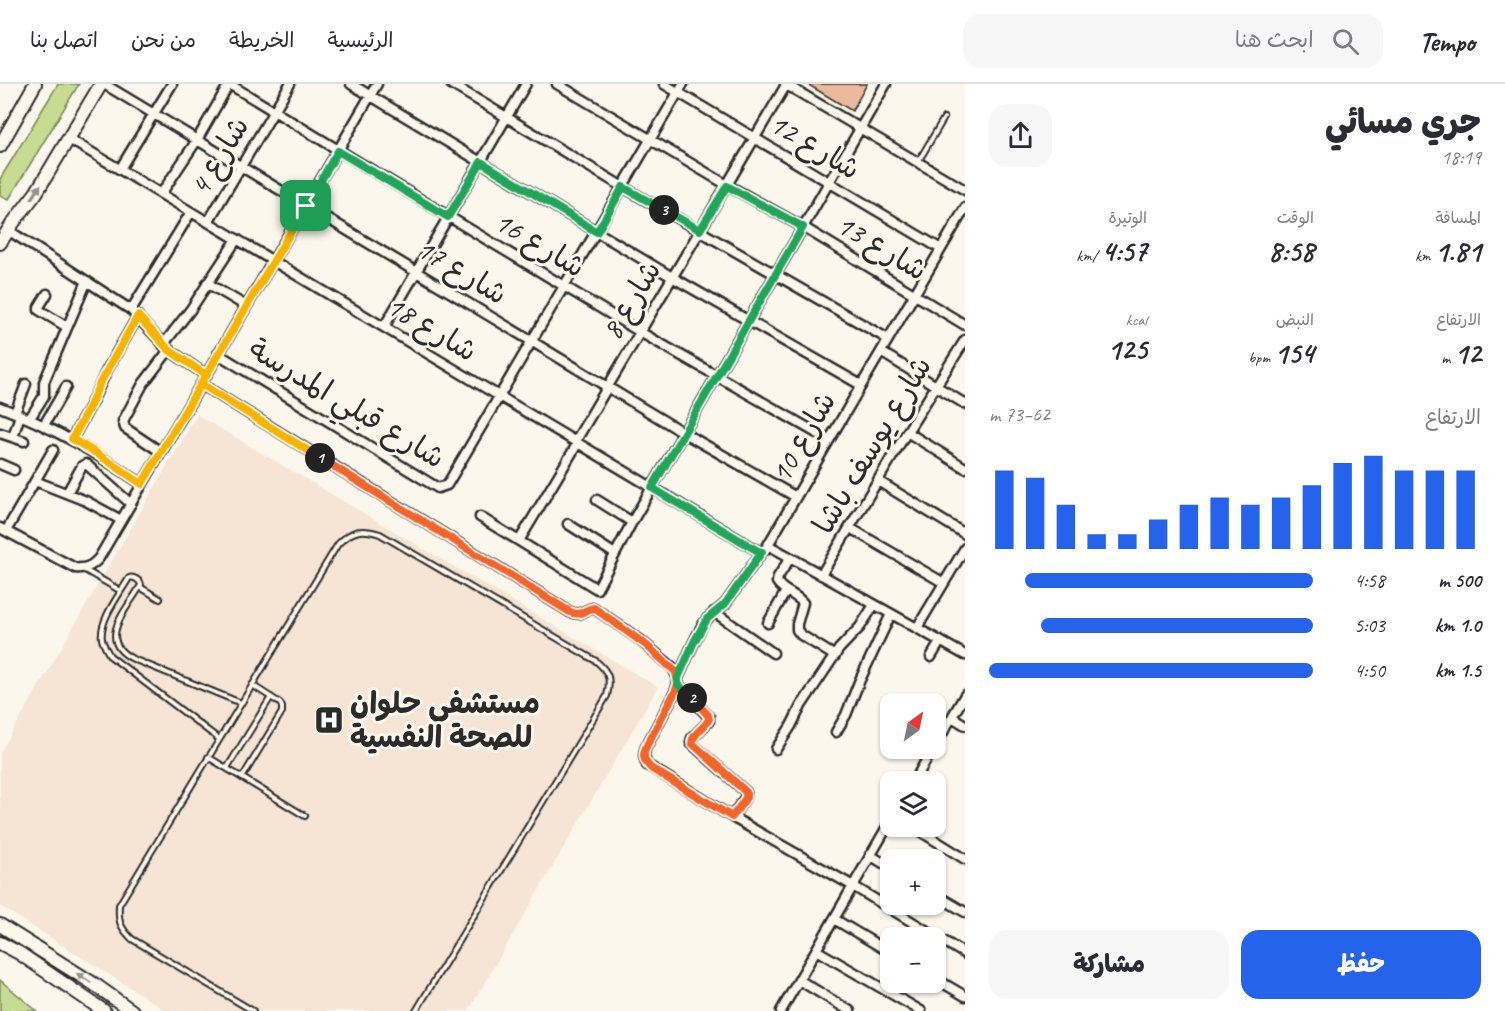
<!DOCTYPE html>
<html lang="ar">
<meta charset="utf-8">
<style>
:root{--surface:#fff;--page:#f7f7f7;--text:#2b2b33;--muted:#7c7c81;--line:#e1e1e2;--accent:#2563eb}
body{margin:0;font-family:Caveat,"Playpen Sans Arabic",sans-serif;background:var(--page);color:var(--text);direction:rtl;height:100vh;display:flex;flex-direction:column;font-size:22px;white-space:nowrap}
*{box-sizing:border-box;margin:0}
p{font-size:20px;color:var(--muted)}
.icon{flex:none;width:33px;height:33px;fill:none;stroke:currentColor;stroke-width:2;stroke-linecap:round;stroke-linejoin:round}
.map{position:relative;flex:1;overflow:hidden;direction:ltr}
.side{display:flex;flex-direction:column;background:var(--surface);width:540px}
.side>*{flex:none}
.needle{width:39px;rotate:33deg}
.buttons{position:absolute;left:880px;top:609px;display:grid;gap:12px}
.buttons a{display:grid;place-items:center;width:66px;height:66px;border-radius:12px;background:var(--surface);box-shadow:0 2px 4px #0004;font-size:30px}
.pin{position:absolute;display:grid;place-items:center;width:51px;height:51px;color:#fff;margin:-26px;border-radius:12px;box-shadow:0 3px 9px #0006}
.km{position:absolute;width:30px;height:30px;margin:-15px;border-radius:50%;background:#222;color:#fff;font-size:16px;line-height:30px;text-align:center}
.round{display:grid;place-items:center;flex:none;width:63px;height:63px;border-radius:18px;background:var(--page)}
.head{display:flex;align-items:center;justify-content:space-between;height:102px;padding:0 24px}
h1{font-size:33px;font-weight:800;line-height:45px}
.figures{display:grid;grid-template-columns:repeat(3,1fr);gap:9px;height:102px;padding:6px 24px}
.figures div{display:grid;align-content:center}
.figures b{font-size:30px;font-weight:800}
.figures small{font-size:16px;font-weight:400}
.figures p{font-size:16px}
.chart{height:168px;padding:12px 24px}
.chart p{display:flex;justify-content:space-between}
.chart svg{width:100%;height:108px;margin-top:6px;stroke:var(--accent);stroke-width:6}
.primary-button{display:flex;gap:12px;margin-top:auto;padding:12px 24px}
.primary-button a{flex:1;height:69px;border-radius:18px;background:var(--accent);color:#fff;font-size:24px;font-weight:800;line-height:69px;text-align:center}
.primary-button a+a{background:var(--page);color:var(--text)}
ul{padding:0 24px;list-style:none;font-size:20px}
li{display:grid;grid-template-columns:96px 72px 1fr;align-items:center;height:45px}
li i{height:15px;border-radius:8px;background:var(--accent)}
header{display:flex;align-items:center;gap:36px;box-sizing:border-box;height:84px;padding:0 30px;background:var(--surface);border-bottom:2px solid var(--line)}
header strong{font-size:28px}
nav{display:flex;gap:33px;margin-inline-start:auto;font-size:21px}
.search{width:420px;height:54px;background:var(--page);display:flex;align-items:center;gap:15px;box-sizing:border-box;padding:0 21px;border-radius:18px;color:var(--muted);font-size:22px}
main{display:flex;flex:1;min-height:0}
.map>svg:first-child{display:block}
</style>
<header>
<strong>Tempo</strong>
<div class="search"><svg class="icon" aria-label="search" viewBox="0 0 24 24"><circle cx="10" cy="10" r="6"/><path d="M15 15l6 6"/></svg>ابحث هنا</div>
<nav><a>الرئيسية</a><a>الخريطة</a><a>من نحن</a><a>اتصل بنا</a></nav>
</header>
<main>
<section class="side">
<div class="head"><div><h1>جري مسائي</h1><p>18:19</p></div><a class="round"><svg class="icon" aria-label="share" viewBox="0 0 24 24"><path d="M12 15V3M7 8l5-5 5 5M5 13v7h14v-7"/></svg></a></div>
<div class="figures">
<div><p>المسافة</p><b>1.81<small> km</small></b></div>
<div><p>الوقت</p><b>8:58</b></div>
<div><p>الوتيرة</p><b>4:57<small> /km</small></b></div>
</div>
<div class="figures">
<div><p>الارتفاع</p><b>12<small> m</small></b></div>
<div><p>النبض</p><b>154<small> bpm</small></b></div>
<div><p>kcal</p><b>125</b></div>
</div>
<div class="chart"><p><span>الارتفاع</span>62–73 m</p>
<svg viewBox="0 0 160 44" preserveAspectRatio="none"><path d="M5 44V12M15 44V15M25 44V26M35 44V38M45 44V38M55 44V32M65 44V26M75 44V23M85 44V26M95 44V23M105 44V18M115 44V9M125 44V6M135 44V12M145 44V12M155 44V12"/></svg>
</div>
<ul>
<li><b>500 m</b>4:58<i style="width:89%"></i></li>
<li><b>1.0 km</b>5:03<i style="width:84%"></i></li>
<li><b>1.5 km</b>4:50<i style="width:100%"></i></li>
</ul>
<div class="primary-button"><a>حفظ</a><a>مشاركة</a></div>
</section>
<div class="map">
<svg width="965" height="927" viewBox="0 0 965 927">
<rect width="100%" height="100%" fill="#fbf7ec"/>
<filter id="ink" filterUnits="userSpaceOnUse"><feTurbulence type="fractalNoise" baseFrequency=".0167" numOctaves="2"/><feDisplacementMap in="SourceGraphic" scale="12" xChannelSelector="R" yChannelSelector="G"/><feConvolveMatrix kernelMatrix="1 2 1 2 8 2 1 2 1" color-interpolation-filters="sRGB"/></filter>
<g filter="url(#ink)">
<path fill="#f6e4d4" d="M 197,331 L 658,603 L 468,927 L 167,927 L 0,822 L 0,669 Z"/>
<path fill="#c6dc91" stroke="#78845e" stroke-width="1.5" d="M 58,0 L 79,0 L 9,115 L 0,112 L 0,95 Z
M 0,896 L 37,927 L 0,927 Z"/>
<path fill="#ebb99c" stroke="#2b2b2b" stroke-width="1.5" d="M 807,0 L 867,0 L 852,27 Z"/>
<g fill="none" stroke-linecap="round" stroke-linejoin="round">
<g stroke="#2b2b2b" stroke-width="8">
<path id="lane" d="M 918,78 L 944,34
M 83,485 L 121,507
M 140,503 L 160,515
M 219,655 L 110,572 C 107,566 103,561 102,555 C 99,536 120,510 129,494 C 133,492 140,496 141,501 C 127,526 95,556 133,575 L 241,619
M 208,673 L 305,732
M 227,684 L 271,613
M 242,694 L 282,628 L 282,623 L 280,619 L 252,601
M 253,927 L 132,855 C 120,843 118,838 119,821 L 338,460 C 352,446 361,444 380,450 L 596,577 C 609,588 611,595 607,612 L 416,927"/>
</g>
<g stroke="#2b2b2b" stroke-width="13">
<path id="street" d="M 104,0 L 684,349 L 796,413
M 229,0 L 640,248 L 829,356
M 351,0 L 672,193 L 861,301
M 451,0 L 623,103 L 888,255
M 557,0 L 727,101 L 803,143 L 965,241
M 664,0 L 941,165
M 785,0 L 965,106
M 69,55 L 760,468 L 765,466 L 965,124
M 120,85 L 172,0
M 161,110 L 197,56 L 229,0
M 208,138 L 290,0
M 8,146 L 131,226 L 169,266 L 206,291
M 207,199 L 246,222
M 47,210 L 39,223 L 39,226 L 67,243
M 131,226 L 191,128
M 384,243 L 526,0
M 163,261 L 191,225 L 237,155
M 881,268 L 965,320
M 218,270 L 433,401 L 438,404 L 447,401 L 683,0
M 201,300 L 570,528 C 582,533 584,525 594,524 L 640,556 L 672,583 C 678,591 679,597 676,606 L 646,663 C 643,670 644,674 647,681 L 732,733 L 853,802 L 965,870
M 0,323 C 53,343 96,369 142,400
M 15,329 L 26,300
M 30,334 L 44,312 L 44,298 L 87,197
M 44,341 L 66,303
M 907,348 L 965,384
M 0,349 L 24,357
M 13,353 L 20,331
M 72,355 L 89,324 L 107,286 L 138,232
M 161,368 L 125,344 L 123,337 L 143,300 L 169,266
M 0,380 L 14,386
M 35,397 L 86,417 L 121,436
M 878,397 L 965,450
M 67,409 L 82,382 L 86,380 L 131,420
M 597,416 L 632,438
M 480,433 L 597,505 L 632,438 L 886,0
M 568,440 L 615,470
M 0,444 L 75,484 C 86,485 92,482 99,474 L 377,0
M 850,444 L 944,499
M 6,447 L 53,366
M 519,457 L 576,362 L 578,353 L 786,1
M 768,461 L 965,571
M 790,474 L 778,493 L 777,498 C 783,508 796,510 803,519 L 797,540 L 797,546 L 801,551 L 835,572
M 821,491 L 907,348 L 965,256
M 714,528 L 773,569
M 768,539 L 786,507
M 917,544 L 965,464
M 931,573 L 940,558
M 678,594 L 694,558 L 702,542 L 707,535 L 725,520 L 762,468
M 678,600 L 709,633 L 709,637 L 692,654 L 691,659 L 746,708 L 745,714 L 732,733
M 952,633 L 965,641
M 836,648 L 846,631 L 859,598 L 891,530
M 936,660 L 965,611
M 776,665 L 791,642 L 801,622 L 839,565 L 860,543 L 874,521
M 914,698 L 933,664
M 912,742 L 965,775
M 870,771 L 891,784
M 936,811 L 965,828
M 834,835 L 891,869
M 816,866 L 921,927
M 936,895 L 965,912
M 799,896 L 850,927
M 781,927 L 891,736"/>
</g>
<g stroke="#2b2b2b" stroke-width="16">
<path id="secondary" d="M 0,62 L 35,0
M 0,159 L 13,139 L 36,109 L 101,0
M 0,841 L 94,900 L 132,927
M 0,859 L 19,869 L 104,927"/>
</g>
<use href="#lane" stroke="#fbf7ec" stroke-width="4"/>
<use href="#street" stroke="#fbf7ec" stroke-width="8"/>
<use href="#secondary" stroke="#fbf7ec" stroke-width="12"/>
</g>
<defs><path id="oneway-solid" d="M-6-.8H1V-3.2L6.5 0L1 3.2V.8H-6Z" transform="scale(1.5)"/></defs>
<g fill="#93918c">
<use href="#oneway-solid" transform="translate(36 108) rotate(-57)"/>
<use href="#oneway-solid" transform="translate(84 894) rotate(-147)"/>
</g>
</g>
<g fill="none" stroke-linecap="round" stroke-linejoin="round" filter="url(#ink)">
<g stroke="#fff" stroke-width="12">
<path id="split-1" d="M 306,122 C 251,214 197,307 142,400 L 96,369 L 72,355 L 89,324 L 100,299 L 138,232 L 169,266 L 206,291 L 201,300 L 320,374"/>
</g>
<g stroke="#fff" stroke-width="12">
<path id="split-2" d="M 320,374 L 570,528 C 582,533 584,525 594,524 L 646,561 L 676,588 L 678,600 L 676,606 L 646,663 C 642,672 644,678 652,685 L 732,733 L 746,714 L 746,708 L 692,659 C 692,650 705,644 709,635 L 708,631 L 692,614"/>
</g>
<g stroke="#fff" stroke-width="12">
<path id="split-3" d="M 664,126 L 700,146 L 727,102 L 803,143 L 652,404 L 758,467 L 762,468 L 725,520 L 707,535 L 694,558 L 678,594 L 678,600 L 692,614"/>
</g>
<g stroke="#fff" stroke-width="12">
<path id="split-4" d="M 306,122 L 338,67 L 448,133 L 481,78 L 597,148 L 623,103 L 664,126"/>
</g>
<use href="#split-1" stroke="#f5b400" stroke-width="8"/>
<use href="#split-2" stroke="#f0652b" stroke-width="8"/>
<use href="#split-3" stroke="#22a559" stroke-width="8"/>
<use href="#split-4" stroke="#22a559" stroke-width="8"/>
</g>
<defs>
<g id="hospital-square" transform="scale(1.5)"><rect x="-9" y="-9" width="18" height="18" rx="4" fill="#2b2b2b" stroke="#fbf7ec"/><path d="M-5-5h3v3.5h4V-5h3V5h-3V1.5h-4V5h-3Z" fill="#fff"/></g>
</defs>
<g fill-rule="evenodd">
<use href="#hospital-square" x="329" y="636"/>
</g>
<g text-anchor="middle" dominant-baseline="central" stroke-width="6" stroke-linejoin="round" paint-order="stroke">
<g font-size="30" fill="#2b2b2b" stroke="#fbf7ec">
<text transform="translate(815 62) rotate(31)">شارع 12</text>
<text transform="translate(219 72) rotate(-59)">شارع 4</text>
<text transform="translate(540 160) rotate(31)">شارع 16</text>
<text transform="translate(882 163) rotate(31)">شارع 13</text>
<text transform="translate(462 187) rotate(31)">شارع 17</text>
<text transform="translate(631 216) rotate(-59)">شارع 8</text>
<text transform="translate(432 244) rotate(31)">شارع 18</text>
<text transform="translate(347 319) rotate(31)">شارع قبلي المدرسة</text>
<text transform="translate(803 353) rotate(-60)">شارع 10</text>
<text transform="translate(872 361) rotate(-59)">شارع يوسف باشا</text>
</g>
<g font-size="30" font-weight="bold" fill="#2b2b2b" stroke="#fbf7ec" text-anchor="start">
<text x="350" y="619">مستشفي حلوان<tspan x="350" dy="34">للصحة النفسية</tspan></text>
</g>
</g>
</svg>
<div class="buttons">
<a><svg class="needle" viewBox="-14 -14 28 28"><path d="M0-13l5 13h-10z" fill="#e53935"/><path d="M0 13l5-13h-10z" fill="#7c7c81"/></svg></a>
<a><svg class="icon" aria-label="layers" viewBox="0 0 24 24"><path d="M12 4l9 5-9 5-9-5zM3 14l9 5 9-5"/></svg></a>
<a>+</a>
<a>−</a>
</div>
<div class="pin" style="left:306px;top:122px;background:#1e9e55"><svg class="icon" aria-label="arrive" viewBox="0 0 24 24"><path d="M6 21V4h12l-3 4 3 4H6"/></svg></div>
<b class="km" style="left:320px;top:374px">1</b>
<b class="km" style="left:692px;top:614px">2</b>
<b class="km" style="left:664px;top:126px">3</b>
</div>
</main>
